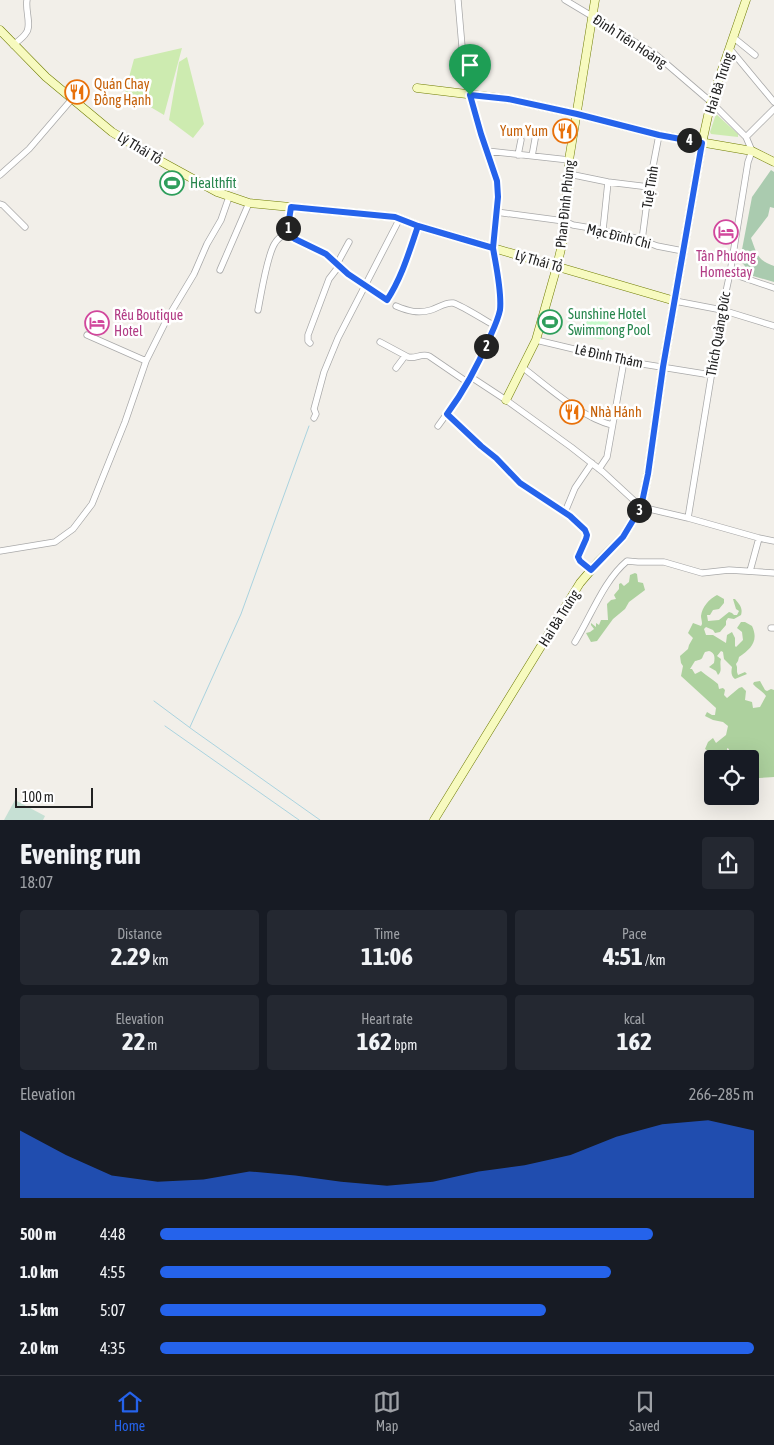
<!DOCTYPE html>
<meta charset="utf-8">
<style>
:root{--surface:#171b24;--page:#242831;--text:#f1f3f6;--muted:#9ea1a6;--line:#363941;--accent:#2563eb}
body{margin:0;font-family:"Asap Condensed",sans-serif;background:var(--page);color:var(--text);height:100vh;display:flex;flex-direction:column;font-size:19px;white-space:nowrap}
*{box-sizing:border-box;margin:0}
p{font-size:16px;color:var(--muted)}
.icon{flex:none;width:28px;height:28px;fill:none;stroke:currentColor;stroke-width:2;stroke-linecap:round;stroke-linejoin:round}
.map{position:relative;height:820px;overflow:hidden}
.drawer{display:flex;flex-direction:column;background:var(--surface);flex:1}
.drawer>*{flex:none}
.fabs{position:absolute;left:704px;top:750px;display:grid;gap:10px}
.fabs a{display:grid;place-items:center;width:55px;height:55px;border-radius:5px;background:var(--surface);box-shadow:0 5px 20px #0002;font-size:25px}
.scale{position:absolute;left:15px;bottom:12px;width:78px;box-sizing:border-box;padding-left:5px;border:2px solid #222;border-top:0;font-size:14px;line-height:18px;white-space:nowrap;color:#222;-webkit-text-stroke:4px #fff;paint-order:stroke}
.pin{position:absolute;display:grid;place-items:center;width:42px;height:42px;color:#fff;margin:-51px -21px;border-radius:50% 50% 50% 0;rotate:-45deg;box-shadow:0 0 5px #0007}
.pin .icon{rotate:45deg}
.km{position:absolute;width:25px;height:25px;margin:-12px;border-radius:50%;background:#222;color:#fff;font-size:14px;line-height:25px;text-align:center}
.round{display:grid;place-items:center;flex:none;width:52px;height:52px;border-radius:5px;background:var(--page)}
.overview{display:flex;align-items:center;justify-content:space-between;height:85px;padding:0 20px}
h1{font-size:28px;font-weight:700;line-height:38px}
.stats{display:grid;grid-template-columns:repeat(3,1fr);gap:8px;height:85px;padding:5px 20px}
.stats div{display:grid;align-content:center;border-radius:5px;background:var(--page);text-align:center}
.stats b{font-size:25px;font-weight:700}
.stats small{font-size:14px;font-weight:400}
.stats p{font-size:14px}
.chart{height:140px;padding:10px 20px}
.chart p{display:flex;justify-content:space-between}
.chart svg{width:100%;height:90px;margin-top:5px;fill:var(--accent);opacity:.7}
ul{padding:0 20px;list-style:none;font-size:16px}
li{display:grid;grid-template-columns:80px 60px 1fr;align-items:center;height:38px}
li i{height:12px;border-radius:6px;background:var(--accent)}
.dock{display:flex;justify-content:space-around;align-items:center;height:70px;border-top:1px solid var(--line);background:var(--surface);font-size:14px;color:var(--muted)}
.dock a{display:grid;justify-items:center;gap:2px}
.dock .current{color:var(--accent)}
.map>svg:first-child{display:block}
</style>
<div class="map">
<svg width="774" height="820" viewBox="0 0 774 820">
<rect width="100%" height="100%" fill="#f2efe9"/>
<path fill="#cdebb0" d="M 182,48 L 164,115 L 125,92 L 134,59 Z
M 187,57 L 204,124 L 193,138 L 169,120 L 179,62 Z
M 716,114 L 738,134 L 738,137 L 711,134 L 710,132 Z"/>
<path fill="#add19e" d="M 635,573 L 637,574 L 638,582 L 643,583 L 645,590 L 629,602 L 625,609 L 613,619 L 597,641 L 591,642 L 586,633 L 590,632 L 594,629 L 591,625 L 591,623 L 596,627 L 596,623 L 599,625 L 601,620 L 608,620 L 607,604 L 611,600 L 616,599 L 614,595 L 619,589 L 619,584 L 621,583 L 624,586 L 629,582 L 630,575 Z
M 717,595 L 724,599 L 724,603 L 719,609 L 713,610 L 710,615 L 707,615 L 708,621 L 719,620 L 729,612 L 732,613 L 734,615 L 737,615 L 739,611 L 736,609 L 733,599 L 735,599 C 740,605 743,608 741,615 L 734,619 L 728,618 L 726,621 L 726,625 L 720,632 L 715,633 L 713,630 L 706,627 L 704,629 L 706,635 L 713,635 L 726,643 L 727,635 L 732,632 L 735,638 L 735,646 L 736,647 L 743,640 L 742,632 L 737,628 L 741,622 L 745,622 L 752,626 C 759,641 751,649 739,657 L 738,661 L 736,664 L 737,667 L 737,672 L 738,675 L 745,672 L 747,674 L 735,679 C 731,676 731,672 732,667 L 724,659 L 723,652 L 721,651 L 717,656 L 721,659 C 719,665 723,671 718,675 L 716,671 L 709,667 L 714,663 C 715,657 715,653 709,651 L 705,652 C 701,659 704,659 695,661 L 690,669 L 692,669 L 695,674 L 701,671 C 707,676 712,679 718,684 L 719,689 L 723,688 L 725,690 L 724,695 L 727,698 L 739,688 L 742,687 L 746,691 L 745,700 L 752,702 L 753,708 L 760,707 L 766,696 C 763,691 757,689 753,684 L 754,682 L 760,681 L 765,690 L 767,691 L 771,689 L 774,690 L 774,777 L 759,778 L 750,771 L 750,759 L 728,759 L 729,749 L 727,748 L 727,755 L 725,756 L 721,754 L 716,756 L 705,749 L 708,742 L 713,738 L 716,743 L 726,735 L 728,726 L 723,722 L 713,720 L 705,716 L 707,712 L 712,715 L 715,715 L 716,708 L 681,676 L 683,666 L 681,663 L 680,656 L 688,649 L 689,645 L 693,638 L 688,633 L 693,623 L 701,626 L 702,624 C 702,621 701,618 701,616 C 702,607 709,599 717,595 Z"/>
<path fill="#c6e0d4" d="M 15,800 L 45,816 L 43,820 L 4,820 Z"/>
<path fill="#aacbaf" d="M 771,170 L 774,172 L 774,208 L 770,207 L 768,216 L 751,238 C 757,254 757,260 774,266 L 774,282 L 753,276 L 740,260 L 752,197 Z"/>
<path fill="#c8facc" d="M 592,306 L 612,311 L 603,340 L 582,335 Z"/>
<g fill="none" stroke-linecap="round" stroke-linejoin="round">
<path stroke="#aad3df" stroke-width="1" d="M 154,701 L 193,730 L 320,820
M 165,726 L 299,820
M 190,727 L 241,614 L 309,426"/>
<g stroke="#a9a9a9" stroke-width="7">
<path id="street" d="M 565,0 L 655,54 L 711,102 L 746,137 L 752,151 L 748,162 L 730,273 L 722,310 L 688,518
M 734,38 L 755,55
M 13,45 C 18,41 23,38 26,33 C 32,26 25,10 27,0
M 730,49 L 774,102
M 746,137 L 774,109
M 487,151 L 569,160
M 518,155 L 521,140
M 532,156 L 536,134
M 569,174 L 608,182 L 649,187
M 0,175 L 29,149 L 72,99
M 0,204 L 3,205 L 25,227
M 496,212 L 564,221 L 573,225 L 603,230 L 639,239 L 657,246 L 683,251
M 603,230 L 608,182
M 287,233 L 295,239 L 326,254 L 348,274 L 387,300 C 402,277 409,252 418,226
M 642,240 L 649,187 L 659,135
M 337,264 L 349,242
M 220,270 L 249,203
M 730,273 L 774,288
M 675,301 L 722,310 L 774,326
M 396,306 C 408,311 418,314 431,310 C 438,308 445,302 453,303 C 461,305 486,321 495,326
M 258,310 C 261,295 267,255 275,243 C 278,238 283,235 287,233 L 291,207
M 87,335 L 146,361
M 536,340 L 624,361 L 711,375
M 380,342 L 408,357 C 416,359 421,353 429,356 L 467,382
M 310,343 L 308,341 L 308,335 L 329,279 L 339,266
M 522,367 C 547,386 582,418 612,425
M 396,368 L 405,356
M 471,377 L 506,400 L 571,447 L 603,472 L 641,507 L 688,518 L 759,538 L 774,541
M 447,414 L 481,446 L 496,458 L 520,483 L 571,516 L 585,530 C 589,540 581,548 578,557 L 580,561 L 591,570
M 314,418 L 316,414 L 314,409 L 324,372 L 338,338 L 400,218
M 438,426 L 451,408 L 471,377 L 495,326 L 500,308 L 500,291 L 493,248 L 498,197 L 497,181 L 478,124 L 466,81 L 463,58 L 458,0
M 599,469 L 607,457 L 624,361
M 565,512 L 575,488 L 592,463
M 0,551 L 55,542 L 73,529 L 92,504 L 125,422 L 146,361 L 167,319 L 194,274 L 207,244 L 221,220 L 229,197
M 750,571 L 759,538
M 771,628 L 774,628
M 575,642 C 591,616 604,580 627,561 L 638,562 L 664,562 L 702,573 L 729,570 L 774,573"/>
</g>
<g stroke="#707d05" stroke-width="9">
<path id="secondary" d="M 0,30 L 46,77 L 112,132 L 153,157 L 217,192 L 249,203 L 395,217 L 418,226 L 675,301
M 417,88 L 508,99 L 577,114 L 659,135 L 752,151 L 774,162
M 506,400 L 536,340 L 557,266 L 564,236 L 564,221 L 569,174 L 569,160 L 595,0
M 434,820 L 580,583 L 598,562 L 623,537 L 641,507 L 648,474 L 663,367 L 702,143 L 711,102 L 746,0"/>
</g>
<use href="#street" stroke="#fff" stroke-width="5.5"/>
<use href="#secondary" stroke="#f7fabf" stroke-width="8"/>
</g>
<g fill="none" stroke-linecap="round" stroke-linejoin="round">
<g stroke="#fff" stroke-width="10">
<path id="route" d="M 470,95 L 481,134 L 497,181 L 498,197 L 493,248 L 418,226 L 395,217 L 291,207 L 287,233 L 295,239 L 326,254 L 348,274 L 387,300 C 402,277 409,252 418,226 L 493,248 C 496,266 502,292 500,310 C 498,320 493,330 489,339 C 478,365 464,391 447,414 L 481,446 L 496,458 L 520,483 L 570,516 L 585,530 L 587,535 L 586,539 L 578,557 L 580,561 L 591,570 L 623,537 L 641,507 L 648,474 L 663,367 L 702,143 L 659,135 L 577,114 L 508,99 L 470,95"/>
</g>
<use href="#route" stroke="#2563eb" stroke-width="6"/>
</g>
<defs>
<g id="restaurant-ring" transform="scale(1.25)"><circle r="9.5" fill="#fff" stroke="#e8710a" stroke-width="1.5"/><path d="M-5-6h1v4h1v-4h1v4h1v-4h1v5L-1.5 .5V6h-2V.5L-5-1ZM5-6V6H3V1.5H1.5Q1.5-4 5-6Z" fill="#e8710a"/></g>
<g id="stadium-ring" transform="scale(1.25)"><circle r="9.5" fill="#fff" stroke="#2e9e5b" stroke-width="1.5"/><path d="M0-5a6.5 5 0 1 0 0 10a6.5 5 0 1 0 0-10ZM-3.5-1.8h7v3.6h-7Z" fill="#2e9e5b"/></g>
<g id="hotel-ring" transform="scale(1.25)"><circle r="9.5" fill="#fff" stroke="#d1479c" stroke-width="1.5"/><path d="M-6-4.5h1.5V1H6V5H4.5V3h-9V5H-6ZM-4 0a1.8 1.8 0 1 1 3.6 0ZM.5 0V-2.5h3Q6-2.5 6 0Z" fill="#d1479c"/></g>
</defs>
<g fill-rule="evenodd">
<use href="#restaurant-ring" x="77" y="92"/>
<use href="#restaurant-ring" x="565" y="131"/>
<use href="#stadium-ring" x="172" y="183"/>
<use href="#hotel-ring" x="726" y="232"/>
<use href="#stadium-ring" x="550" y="322"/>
<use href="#hotel-ring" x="97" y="323"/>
<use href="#restaurant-ring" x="572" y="412"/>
</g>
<g text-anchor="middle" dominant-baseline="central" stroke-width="5" stroke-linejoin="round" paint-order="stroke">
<g font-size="14" fill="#222" stroke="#fff">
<text transform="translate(630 41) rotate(33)">Đinh Tiên Hoàng</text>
<text transform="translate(719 83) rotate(-72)">Hai Bà Trưng</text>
<text transform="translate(140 148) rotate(31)">Lý Thái Tổ</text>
<text transform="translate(650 187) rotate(-81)">Tuệ Tĩnh</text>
<text transform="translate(565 204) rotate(-84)">Phan Đình Phùng</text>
<text transform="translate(619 236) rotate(14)">Mạc Đĩnh Chi</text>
<text transform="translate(539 261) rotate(16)">Lý Thái Tổ</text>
<text transform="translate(718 334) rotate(-80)">Thích Quảng Đức</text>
<text transform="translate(609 356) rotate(12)">Lê Đình Thám</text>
<text transform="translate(559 618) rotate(-58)">Hai Bà Trưng</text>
</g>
<g font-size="14" fill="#c56008" stroke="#fff" text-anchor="start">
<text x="94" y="84">Quán Chay<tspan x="94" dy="16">Đồng Hạnh</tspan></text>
<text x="548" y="131" text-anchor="end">Yum Yum</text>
<text x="590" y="412">Nhà Hánh</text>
</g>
<g font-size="14" fill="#27864d" stroke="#fff" text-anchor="start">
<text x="190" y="183">Healthfit</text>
<text x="568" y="314">Sunshine Hotel<tspan x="568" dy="16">Swimmong Pool</tspan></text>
</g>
<g font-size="14" fill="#b23c85" stroke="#fff">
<text x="726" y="256">Tân Phương<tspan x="726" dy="16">Homestay</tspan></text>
<text x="114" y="315" text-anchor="start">Rêu Boutique<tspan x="114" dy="16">Hotel</tspan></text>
</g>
</g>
</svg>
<div class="fabs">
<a><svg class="icon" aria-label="locate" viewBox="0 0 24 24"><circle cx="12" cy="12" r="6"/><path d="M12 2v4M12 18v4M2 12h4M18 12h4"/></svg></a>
</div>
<div class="scale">100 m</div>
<div class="pin" style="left:470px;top:95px;background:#1e9e55"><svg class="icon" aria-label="arrive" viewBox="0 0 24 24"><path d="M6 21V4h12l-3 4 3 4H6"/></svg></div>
<b class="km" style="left:288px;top:228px">1</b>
<b class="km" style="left:486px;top:346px">2</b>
<b class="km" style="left:639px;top:510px">3</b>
<b class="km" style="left:689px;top:140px">4</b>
</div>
<section class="drawer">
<div class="overview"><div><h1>Evening run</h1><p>18:07</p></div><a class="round"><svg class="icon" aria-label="share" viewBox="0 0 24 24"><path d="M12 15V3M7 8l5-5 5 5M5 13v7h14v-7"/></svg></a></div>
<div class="stats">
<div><p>Distance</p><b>2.29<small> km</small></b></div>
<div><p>Time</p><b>11:06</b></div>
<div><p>Pace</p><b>4:51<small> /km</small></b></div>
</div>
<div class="stats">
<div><p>Elevation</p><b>22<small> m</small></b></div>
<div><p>Heart rate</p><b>162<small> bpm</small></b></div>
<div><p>kcal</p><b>162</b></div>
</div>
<div class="chart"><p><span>Elevation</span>266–285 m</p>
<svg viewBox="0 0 160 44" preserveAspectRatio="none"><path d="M0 44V11L10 23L20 33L30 36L40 35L50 31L60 33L70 36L80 38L90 36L100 31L110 28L120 23L130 14L140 8L150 6L160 11V44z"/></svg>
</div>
<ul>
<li><b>500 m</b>4:48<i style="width:83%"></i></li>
<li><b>1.0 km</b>4:55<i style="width:76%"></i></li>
<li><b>1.5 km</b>5:07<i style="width:65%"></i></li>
<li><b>2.0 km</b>4:35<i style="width:100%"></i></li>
</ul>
</section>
<nav class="dock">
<a class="current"><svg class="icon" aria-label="home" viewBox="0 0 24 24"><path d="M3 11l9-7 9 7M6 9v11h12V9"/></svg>Home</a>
<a><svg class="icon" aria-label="map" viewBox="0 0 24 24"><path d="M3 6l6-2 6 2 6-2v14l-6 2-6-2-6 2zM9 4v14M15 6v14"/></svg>Map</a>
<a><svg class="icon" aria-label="saved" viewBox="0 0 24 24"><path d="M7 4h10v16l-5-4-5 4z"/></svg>Saved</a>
</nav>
